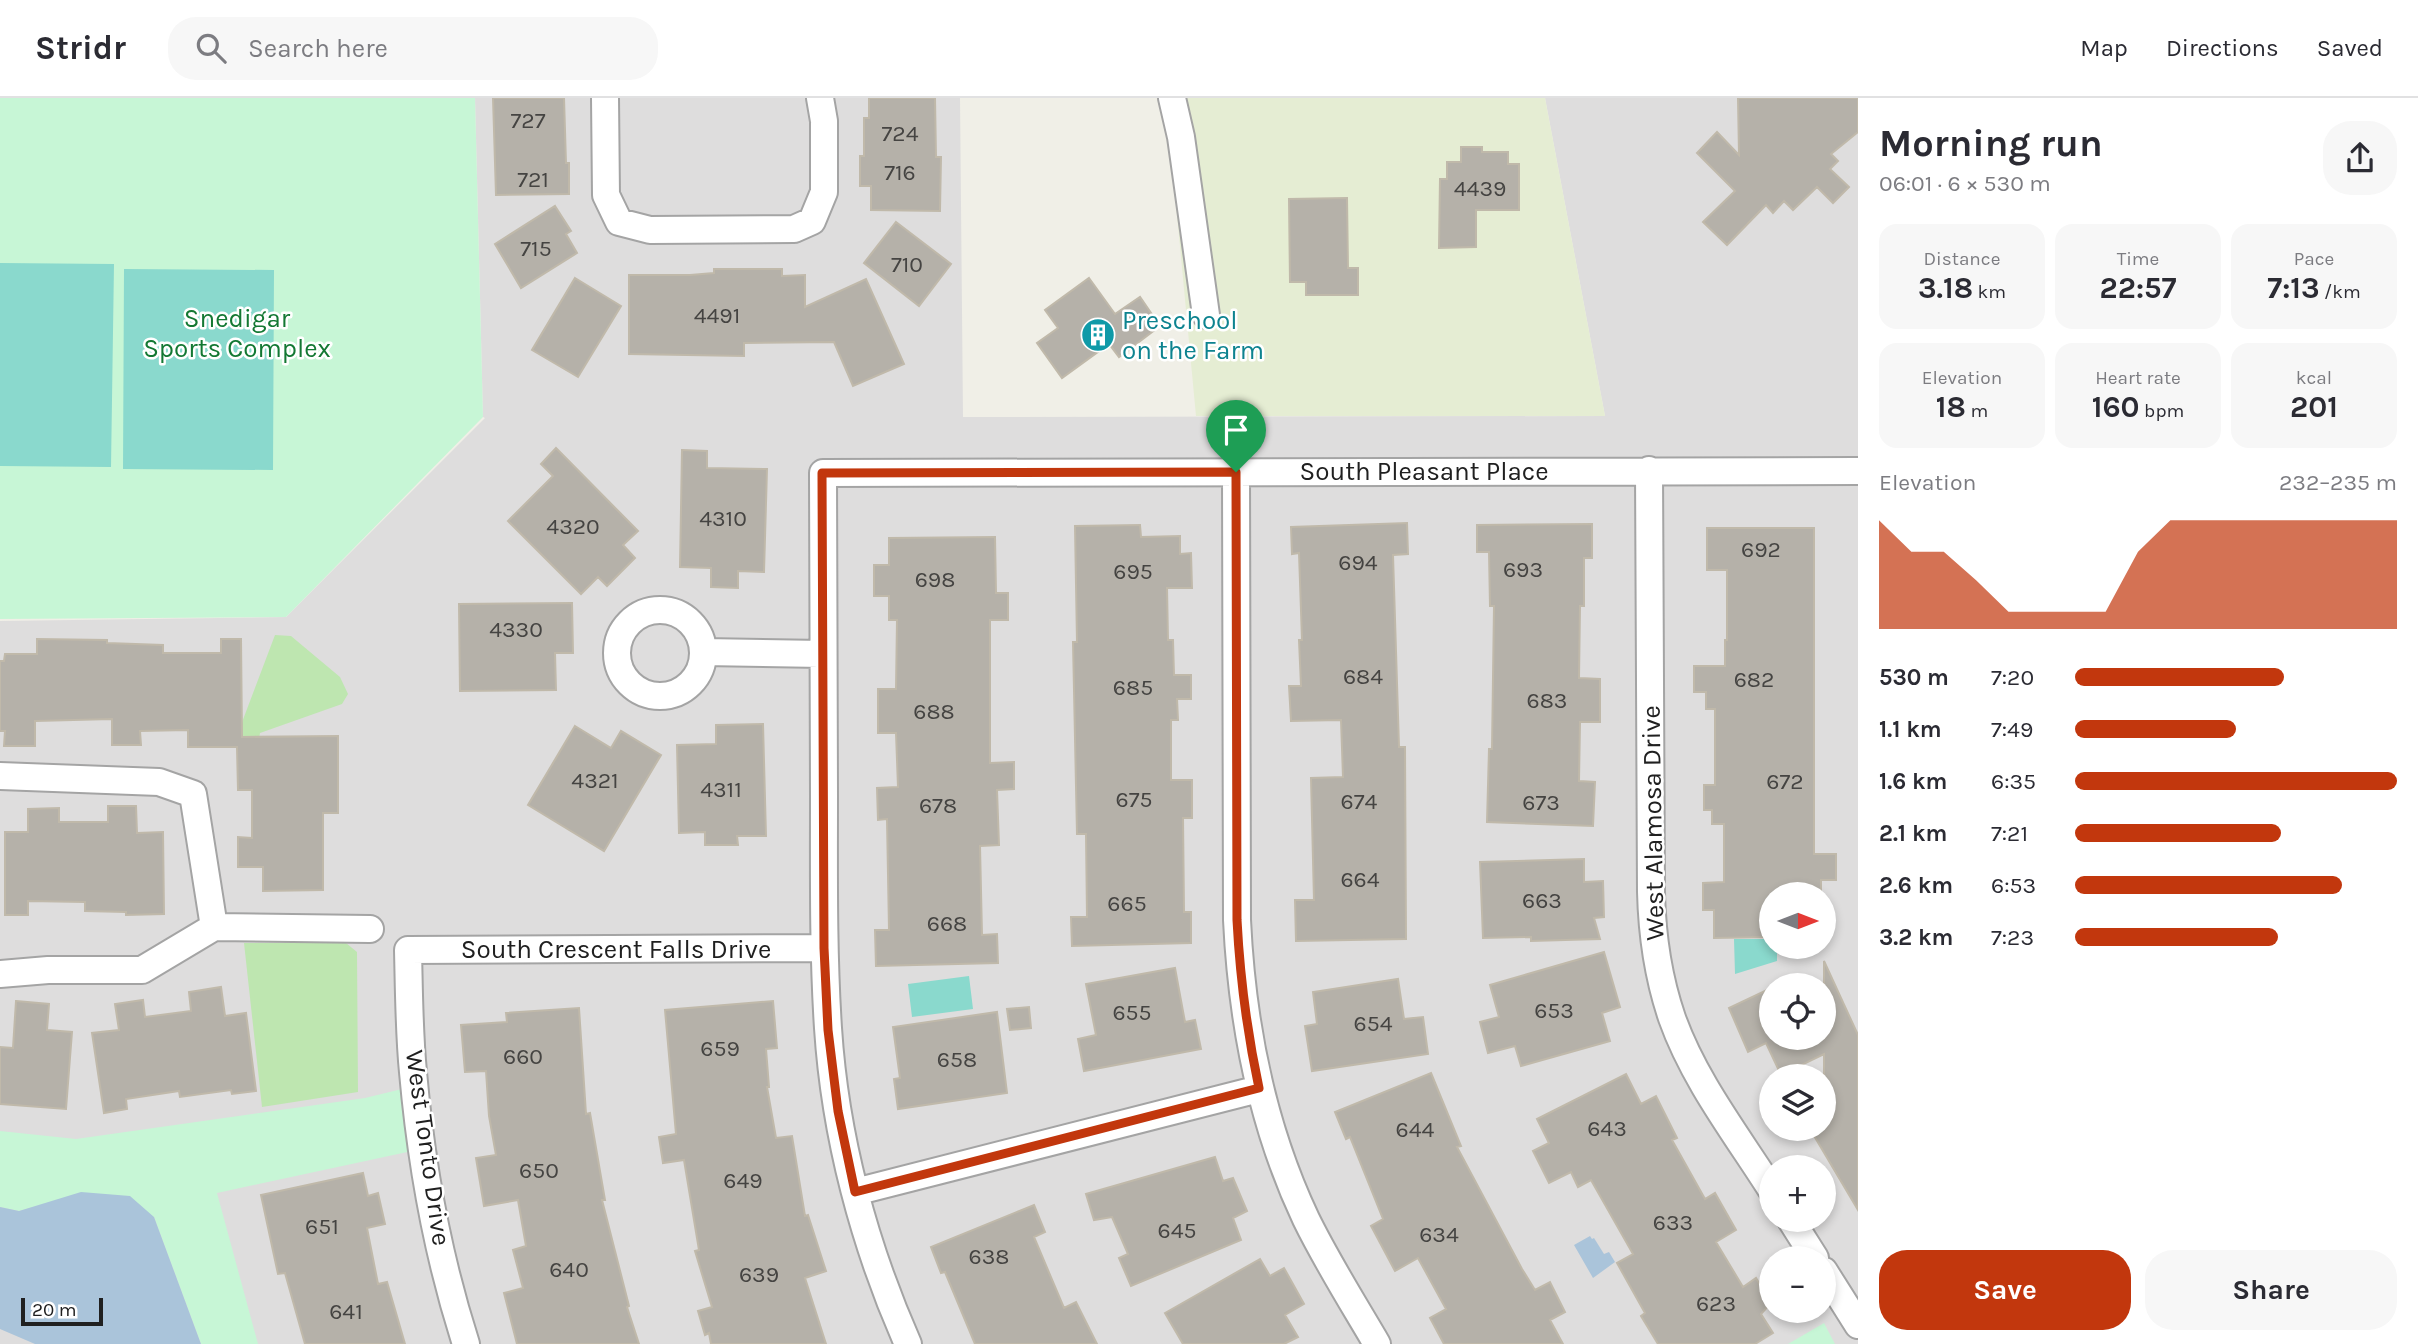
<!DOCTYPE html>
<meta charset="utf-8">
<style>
:root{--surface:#fff;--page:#f7f7f7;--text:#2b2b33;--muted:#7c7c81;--line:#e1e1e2;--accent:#c2370d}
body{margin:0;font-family:Karla,sans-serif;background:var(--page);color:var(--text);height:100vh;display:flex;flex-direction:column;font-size:26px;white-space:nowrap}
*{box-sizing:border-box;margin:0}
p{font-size:23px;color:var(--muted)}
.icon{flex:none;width:38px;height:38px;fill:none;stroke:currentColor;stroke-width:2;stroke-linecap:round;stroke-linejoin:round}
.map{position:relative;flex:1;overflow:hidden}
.panel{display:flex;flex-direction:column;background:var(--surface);width:560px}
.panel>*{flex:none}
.needle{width:46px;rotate:90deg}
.fabs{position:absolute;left:1759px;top:784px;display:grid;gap:14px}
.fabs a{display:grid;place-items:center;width:77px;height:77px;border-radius:50%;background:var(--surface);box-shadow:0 4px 10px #0003;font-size:35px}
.scale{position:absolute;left:21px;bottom:18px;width:82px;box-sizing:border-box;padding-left:7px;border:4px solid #202020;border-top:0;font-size:19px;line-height:24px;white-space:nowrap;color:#202020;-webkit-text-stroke:5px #fff;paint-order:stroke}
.pin{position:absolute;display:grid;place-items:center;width:60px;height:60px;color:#fff;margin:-72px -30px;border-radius:50% 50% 50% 0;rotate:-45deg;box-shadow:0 0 7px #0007}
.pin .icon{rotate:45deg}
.round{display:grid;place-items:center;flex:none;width:74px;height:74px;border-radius:28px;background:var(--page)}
.summary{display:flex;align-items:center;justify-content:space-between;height:119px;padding:0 21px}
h1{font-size:38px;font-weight:700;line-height:52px}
.stats{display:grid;grid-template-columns:repeat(3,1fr);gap:10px;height:119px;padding:7px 21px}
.stats div{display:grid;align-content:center;border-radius:18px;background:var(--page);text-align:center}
.stats b{font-size:30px;font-weight:700}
.stats small{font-size:19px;font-weight:400}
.stats p{font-size:19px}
.chart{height:196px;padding:14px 21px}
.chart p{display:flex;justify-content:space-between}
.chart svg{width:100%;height:126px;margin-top:7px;fill:var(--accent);opacity:.7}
.button{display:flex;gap:14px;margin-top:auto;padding:14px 21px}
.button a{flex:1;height:80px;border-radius:28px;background:var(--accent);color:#fff;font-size:28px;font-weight:700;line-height:80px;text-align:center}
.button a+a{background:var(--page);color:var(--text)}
ul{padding:0 21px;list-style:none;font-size:23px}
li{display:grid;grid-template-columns:112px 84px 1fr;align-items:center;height:52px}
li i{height:18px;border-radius:9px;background:var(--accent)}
header{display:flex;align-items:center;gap:42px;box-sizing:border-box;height:98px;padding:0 35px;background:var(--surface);border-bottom:2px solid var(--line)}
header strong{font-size:33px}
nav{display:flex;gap:38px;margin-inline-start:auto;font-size:24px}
.search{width:490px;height:63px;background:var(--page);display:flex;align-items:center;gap:18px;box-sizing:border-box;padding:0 24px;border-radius:28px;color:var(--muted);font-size:26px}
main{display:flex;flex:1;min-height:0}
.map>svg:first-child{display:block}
</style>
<header>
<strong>Stridr</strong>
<div class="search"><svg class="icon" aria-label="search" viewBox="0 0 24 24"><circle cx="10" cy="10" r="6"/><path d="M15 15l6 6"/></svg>Search here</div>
<nav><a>Map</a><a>Directions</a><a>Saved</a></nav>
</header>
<main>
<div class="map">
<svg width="1858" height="1246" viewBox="0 0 1858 1246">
<rect width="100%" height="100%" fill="#f0efe7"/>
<path fill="#dedddd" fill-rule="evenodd" d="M 475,0 L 960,0 L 963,319 L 1605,318 L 1545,0 L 1858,0 L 1858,1246 L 0,1246 L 0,523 L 286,519 L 485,320 L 483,319 ZM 1771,796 L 1824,796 L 1824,849 L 1771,849 ZM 1771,887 L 1824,887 L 1824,940 L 1771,940 ZM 1771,978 L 1824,978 L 1824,1031 L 1771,1031 ZM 1771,1069 L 1824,1069 L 1824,1122 L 1771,1122 ZM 1771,1160 L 1824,1160 L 1824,1213 L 1771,1213 Z"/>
<path fill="#e5edd3" d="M 1166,0 L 1545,0 L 1605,318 L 1196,318 Z"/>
<path fill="#bee6b0" d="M 275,537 L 291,538 L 340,579 L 348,596 L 342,606 L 260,635 L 258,647 L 233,648 Z
M 244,845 L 346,845 L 357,854 L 358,994 L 262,1009 Z"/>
<path fill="#c7f6d6" d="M 0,0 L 475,0 L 483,319 L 286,519 L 0,521 Z
M 402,991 L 412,1053 L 217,1095 L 258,1246 L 201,1246 L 154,1119 L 57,1103 L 19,1113 L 0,1109 L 0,1033 L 76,1041 L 365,1000 Z
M 1824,1225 L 1835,1246 L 1788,1246 Z"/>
<path fill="#8ad9cd" d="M 0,165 L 114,166 L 111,369 L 0,368 Z
M 124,171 L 274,172 L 273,372 L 123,371 Z
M 1734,841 L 1771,841 L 1771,849 L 1777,849 L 1777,863 L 1735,876 Z
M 969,878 L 973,911 L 912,919 L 908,886 Z"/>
<path fill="#aac4da" d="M 81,1094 L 130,1098 L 154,1119 L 201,1246 L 35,1246 L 0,1231 L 0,1109 L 19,1113 Z
M 1590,1138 L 1592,1141 L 1594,1140 L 1604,1156 L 1609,1154 L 1615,1164 L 1593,1180 L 1574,1147 Z"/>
<path fill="#b5b1a9" stroke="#c0b9aa" stroke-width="2" d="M 493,0 L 564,0 L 566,65 L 569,65 L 569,96 L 496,97 Z
M 869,0 L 935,0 L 936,59 L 941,59 L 940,113 L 871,112 L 871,88 L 860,88 L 860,58 L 864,58 L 864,20 L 869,20 Z
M 1738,0 L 1858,0 L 1858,34 L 1831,56 L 1838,63 L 1830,71 L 1849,89 L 1833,105 L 1817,89 L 1793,112 L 1784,103 L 1773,115 L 1766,107 L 1727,147 L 1703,124 L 1735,93 L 1697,55 L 1717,34 L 1739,57 Z
M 1461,49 L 1482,49 L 1482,54 L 1508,54 L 1508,66 L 1519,66 L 1519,112 L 1476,112 L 1476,149 L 1439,150 L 1440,81 L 1447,81 L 1447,64 L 1461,64 Z
M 1347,100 L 1348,170 L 1358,170 L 1358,197 L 1306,197 L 1306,184 L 1290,184 L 1289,101 Z
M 555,108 L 571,133 L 566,136 L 577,155 L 521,190 L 495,146 Z
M 896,124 L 951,166 L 919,208 L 864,165 Z
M 714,171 L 782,171 L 782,178 L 805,177 L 805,209 L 866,181 L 904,266 L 853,288 L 834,244 L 744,245 L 744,258 L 629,256 L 629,177 L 690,177 L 714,175 Z
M 575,180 L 621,208 L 578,279 L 532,252 Z
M 1089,180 L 1115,216 L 1140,199 L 1160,228 L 1119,259 L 1109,246 L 1062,280 L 1037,245 L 1058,230 L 1045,212 Z
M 556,350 L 638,433 L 623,447 L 635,460 L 607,488 L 598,479 L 581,496 L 508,423 L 553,378 L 541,366 Z
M 682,352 L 707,353 L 707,370 L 767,371 L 764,474 L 738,473 L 738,490 L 711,489 L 711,470 L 680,469 Z
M 1407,425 L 1408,456 L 1393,457 L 1399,649 L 1405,649 L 1406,841 L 1296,843 L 1295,802 L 1314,802 L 1311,680 L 1343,679 L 1341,622 L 1291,623 L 1289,588 L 1301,588 L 1299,542 L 1302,542 L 1299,455 L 1292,456 L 1291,429 Z
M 1592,426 L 1592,460 L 1584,460 L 1584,508 L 1580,508 L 1579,580 L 1600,581 L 1600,624 L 1580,624 L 1579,683 L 1595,684 L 1593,728 L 1487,724 L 1489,651 L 1492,651 L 1494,508 L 1490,508 L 1489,454 L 1477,454 L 1477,427 Z
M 1140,427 L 1141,439 L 1180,438 L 1180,456 L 1191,455 L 1192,490 L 1167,490 L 1168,542 L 1173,542 L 1174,577 L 1191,577 L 1191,601 L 1177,601 L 1178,622 L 1171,622 L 1171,682 L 1192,682 L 1192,720 L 1183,720 L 1184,814 L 1191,814 L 1191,845 L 1072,848 L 1071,819 L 1087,819 L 1086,736 L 1077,736 L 1073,544 L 1077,544 L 1075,428 Z
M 1707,430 L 1814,430 L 1814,756 L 1836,756 L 1836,782 L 1821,782 L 1821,796 L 1771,796 L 1771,839 L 1714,840 L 1714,812 L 1703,812 L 1703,785 L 1724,784 L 1724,726 L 1712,726 L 1712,712 L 1704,712 L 1704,687 L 1715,687 L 1715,611 L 1706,611 L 1706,594 L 1694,594 L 1694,568 L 1725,568 L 1725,542 L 1727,542 L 1727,472 L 1707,472 Z
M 995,439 L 996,495 L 1008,495 L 1008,522 L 990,522 L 990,665 L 1014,664 L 1014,691 L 997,692 L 999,747 L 980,748 L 982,837 L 997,836 L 998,865 L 876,868 L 875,832 L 889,832 L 887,721 L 878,722 L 877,690 L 898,689 L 896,635 L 878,635 L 878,591 L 896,591 L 897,522 L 889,522 L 889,498 L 874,498 L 874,467 L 889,467 L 889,440 Z
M 572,505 L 573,555 L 555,555 L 556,592 L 460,593 L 459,506 Z
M 37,541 L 107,542 L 107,545 L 163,547 L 163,555 L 221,555 L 221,541 L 241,541 L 242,639 L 338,638 L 338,715 L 323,715 L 323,792 L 263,793 L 263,769 L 238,769 L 238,739 L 252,740 L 252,692 L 238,692 L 237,649 L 188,649 L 188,632 L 140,633 L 141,647 L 112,647 L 112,621 L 35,623 L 35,648 L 4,648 L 5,633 L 0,633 L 0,563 L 4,563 L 5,556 L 37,556 Z
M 763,626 L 766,738 L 737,738 L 738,747 L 705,747 L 705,734 L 679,735 L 677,647 L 716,646 L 716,627 Z
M 575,628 L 611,650 L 621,633 L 661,657 L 604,753 L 528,707 Z
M 108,708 L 136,708 L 137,735 L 163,734 L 164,816 L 126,817 L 126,814 L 85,813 L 85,804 L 28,803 L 28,817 L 5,817 L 5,734 L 28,734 L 28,711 L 59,710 L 59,724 L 108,724 Z
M 1584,761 L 1584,784 L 1603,783 L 1604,819 L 1594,820 L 1600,841 L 1531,843 L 1531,839 L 1483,840 L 1480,764 Z
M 1604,854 L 1620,909 L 1602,915 L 1610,943 L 1521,968 L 1515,948 L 1488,955 L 1480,924 L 1499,919 L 1490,887 Z
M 1824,863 L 1858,937 L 1858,1112 L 1810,1031 L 1824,1031 L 1824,956 L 1781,977 L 1766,945 L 1748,954 L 1729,910 L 1771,890 L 1771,940 L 1824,940 Z
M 1175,870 L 1185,924 L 1195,922 L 1201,951 L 1084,973 L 1078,941 L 1096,937 L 1086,886 Z
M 1398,881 L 1404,921 L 1423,919 L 1428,956 L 1312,973 L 1305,928 L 1317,926 L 1313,894 Z
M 221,889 L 225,918 L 246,915 L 256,993 L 232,996 L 231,992 L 180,999 L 179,993 L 126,1001 L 127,1011 L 104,1015 L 92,935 L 119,932 L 115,906 L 143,902 L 145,919 L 191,913 L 189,894 Z
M 16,903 L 49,906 L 47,932 L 72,934 L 66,1011 L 0,1006 L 0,949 L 13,950 Z
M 773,903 L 777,950 L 766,951 L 769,989 L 767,989 L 776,1040 L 792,1038 L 805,1118 L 808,1117 L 826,1173 L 805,1180 L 826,1246 L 711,1246 L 709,1235 L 705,1237 L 698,1213 L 712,1209 L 695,1153 L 699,1152 L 684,1062 L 663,1065 L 659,1039 L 676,1036 L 665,912 Z
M 1029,909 L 1031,930 L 1010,932 L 1007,911 Z
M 579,910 L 586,1016 L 590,1015 L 605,1102 L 602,1102 L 629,1208 L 627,1209 L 639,1246 L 517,1246 L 504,1195 L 523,1190 L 513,1152 L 526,1148 L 518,1102 L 484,1108 L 476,1060 L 496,1057 L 489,1018 L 486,973 L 465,974 L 461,927 L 507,924 L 506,915 Z
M 997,914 L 1007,995 L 898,1011 L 894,981 L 900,980 L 893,929 Z
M 1431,975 L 1461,1048 L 1457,1049 L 1522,1171 L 1535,1192 L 1550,1184 L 1565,1214 L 1550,1222 L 1563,1246 L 1444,1246 L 1430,1220 L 1446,1211 L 1418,1160 L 1395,1173 L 1371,1128 L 1383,1121 L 1350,1039 L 1346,1041 L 1335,1014 Z
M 1626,976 L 1641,1006 L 1656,998 L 1677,1040 L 1672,1042 L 1705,1101 L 1715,1095 L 1736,1132 L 1716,1144 L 1743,1189 L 1756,1180 L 1771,1205 L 1761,1216 L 1773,1235 L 1755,1246 L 1658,1246 L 1641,1218 L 1645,1215 L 1617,1165 L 1633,1156 L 1591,1082 L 1578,1089 L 1571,1074 L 1549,1085 L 1533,1053 L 1549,1045 L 1537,1021 Z
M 1215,1059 L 1223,1083 L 1233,1080 L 1247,1113 L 1233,1120 L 1241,1142 L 1131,1188 L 1119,1160 L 1128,1156 L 1112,1119 L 1094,1122 L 1086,1096 Z
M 363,1075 L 368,1098 L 378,1095 L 385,1126 L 367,1130 L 378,1186 L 387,1184 L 405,1246 L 305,1246 L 285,1175 L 278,1176 L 261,1097 Z
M 1034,1107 L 1045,1134 L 1034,1139 L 1064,1210 L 1076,1204 L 1097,1246 L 975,1246 L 945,1174 L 941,1175 L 931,1149 Z
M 1260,1161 L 1270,1178 L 1284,1170 L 1304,1206 L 1285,1217 L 1298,1239 L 1284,1246 L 1183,1246 L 1165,1215 Z"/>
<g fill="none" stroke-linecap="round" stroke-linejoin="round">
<g stroke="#a4a4a4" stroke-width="30">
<path id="minor" d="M 605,0 L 606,97 L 619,124 L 650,132 L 794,131 L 812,123 L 824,94 L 824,23 L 820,0
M 1172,0 L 1181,39 L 1206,217
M 1649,372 L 1651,794 C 1652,837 1658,879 1672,920 C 1694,982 1736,1036 1771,1091
M 1236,374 L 1237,822 C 1242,926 1261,1026 1306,1121 C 1327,1164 1353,1205 1377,1246
M617 555a43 43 0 1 1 86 0a43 43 0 1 1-86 0Z
M 703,554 L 823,556
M 0,678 L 159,684 L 193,696 L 214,829
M 214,829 L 370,831
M 0,876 L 48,872 L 142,872 L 214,829
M 855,1094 L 1259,991
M 1791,1122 L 1815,1160
M 1824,1173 L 1858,1227
M 466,1246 C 438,1159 421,1065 413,974 C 409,934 409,892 408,852 L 824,850
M 908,1246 C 864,1147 835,1038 828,930 C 823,853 824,775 824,697 C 824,590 823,483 823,375 L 1858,373"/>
</g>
<use href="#minor" stroke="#fff" stroke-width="26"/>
</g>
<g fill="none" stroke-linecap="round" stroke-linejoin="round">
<g stroke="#fff" stroke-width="14">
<path id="route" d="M 1236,374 L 1237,822 C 1240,880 1247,934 1259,990 L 855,1094 L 838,1013 L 828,932 L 824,850 L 822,375 Z"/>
</g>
<use href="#route" stroke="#c2370d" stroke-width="9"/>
</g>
<defs>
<g id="building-disc" transform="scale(1.75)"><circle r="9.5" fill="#0f9aa8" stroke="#fff"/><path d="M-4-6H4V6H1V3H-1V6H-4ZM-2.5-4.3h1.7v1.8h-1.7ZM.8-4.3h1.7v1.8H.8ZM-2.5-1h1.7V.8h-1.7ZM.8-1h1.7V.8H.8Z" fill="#fff"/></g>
</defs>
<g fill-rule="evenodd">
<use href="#building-disc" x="1098" y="237"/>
</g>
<g text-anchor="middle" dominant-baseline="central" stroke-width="5" stroke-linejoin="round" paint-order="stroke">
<g font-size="23" fill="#454442">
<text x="528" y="22">727</text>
<text x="900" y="35">724</text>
<text x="900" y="74">716</text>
<text x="533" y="81">721</text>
<text x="1480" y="90">4439</text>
<text x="536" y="150">715</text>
<text x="907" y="166">710</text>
<text x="717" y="217">4491</text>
<text x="723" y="420">4310</text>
<text x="573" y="428">4320</text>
<text x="1761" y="451">692</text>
<text x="1358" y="464">694</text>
<text x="1523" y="471">693</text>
<text x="1133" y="473">695</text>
<text x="935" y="481">698</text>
<text x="516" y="531">4330</text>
<text x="1363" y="578">684</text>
<text x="1754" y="581">682</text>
<text x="1133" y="589">685</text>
<text x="1547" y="602">683</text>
<text x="934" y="613">688</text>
<text x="595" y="682">4321</text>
<text x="1785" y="683">672</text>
<text x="721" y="691">4311</text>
<text x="1134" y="701">675</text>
<text x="1359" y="703">674</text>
<text x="1541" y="704">673</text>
<text x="938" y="707">678</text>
<text x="1360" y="781">664</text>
<text x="1542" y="802">663</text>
<text x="1127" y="805">665</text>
<text x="947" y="825">668</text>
<text x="1554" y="912">653</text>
<text x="1132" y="914">655</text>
<text x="1373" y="925">654</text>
<text x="720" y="950">659</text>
<text x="523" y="958">660</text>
<text x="957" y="961">658</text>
<text x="1607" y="1030">643</text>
<text x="1415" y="1031">644</text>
<text x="539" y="1072">650</text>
<text x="743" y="1082">649</text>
<text x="1673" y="1124">633</text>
<text x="322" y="1128">651</text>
<text x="1177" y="1132">645</text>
<text x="1439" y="1136">634</text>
<text x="989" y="1158">638</text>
<text x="569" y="1171">640</text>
<text x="759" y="1176">639</text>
<text x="1716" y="1205">623</text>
<text x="346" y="1213">641</text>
</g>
<g font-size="26" fill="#137833" stroke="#fff">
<text x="237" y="220">Snedigar<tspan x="237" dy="30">Sports Complex</tspan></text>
</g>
<g font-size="26" fill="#0d838f" stroke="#fff" text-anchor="start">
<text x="1122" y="222">Preschool<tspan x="1122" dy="30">on the Farm</tspan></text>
</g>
<g font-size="26" fill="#202020" stroke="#fff">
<text x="1424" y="373">South Pleasant Place</text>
<text transform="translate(1653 725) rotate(-91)">West Alamosa Drive</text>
<text x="616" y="851">South Crescent Falls Drive</text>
<text transform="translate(428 1050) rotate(82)">West Tonto Drive</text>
</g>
</g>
</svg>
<div class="fabs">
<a><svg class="needle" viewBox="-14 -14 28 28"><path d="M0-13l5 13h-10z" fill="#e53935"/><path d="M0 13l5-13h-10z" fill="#7c7c81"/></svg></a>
<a><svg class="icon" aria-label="locate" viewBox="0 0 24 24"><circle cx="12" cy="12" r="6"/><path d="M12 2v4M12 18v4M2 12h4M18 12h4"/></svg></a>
<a><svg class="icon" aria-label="layers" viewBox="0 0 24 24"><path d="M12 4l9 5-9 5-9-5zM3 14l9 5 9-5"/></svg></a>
<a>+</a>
<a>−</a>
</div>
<div class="scale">20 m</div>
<div class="pin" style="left:1236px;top:374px;background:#1e9e55"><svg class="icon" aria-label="arrive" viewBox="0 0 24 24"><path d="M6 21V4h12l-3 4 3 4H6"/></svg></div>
</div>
<section class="panel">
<div class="summary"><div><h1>Morning run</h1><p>06:01 · 6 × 530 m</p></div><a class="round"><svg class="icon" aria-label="share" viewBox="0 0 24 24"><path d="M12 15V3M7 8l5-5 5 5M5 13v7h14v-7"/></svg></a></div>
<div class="stats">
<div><p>Distance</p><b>3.18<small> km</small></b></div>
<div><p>Time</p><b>22:57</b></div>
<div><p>Pace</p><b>7:13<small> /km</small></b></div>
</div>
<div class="stats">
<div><p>Elevation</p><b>18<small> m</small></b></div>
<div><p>Heart rate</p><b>160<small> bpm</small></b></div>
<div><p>kcal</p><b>201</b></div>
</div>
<div class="chart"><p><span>Elevation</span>232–235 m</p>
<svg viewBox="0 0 160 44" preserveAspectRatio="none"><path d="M0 44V6L10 17L20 17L30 27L40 38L50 38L60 38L70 38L80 17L90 6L100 6L110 6L120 6L130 6L140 6L150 6L160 6V44z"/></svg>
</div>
<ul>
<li><b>530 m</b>7:20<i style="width:65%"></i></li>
<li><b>1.1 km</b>7:49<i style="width:50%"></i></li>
<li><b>1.6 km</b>6:35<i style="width:100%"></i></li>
<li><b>2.1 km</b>7:21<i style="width:64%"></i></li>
<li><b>2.6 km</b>6:53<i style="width:83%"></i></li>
<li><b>3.2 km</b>7:23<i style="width:63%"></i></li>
</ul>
<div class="button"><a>Save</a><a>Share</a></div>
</section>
</main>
